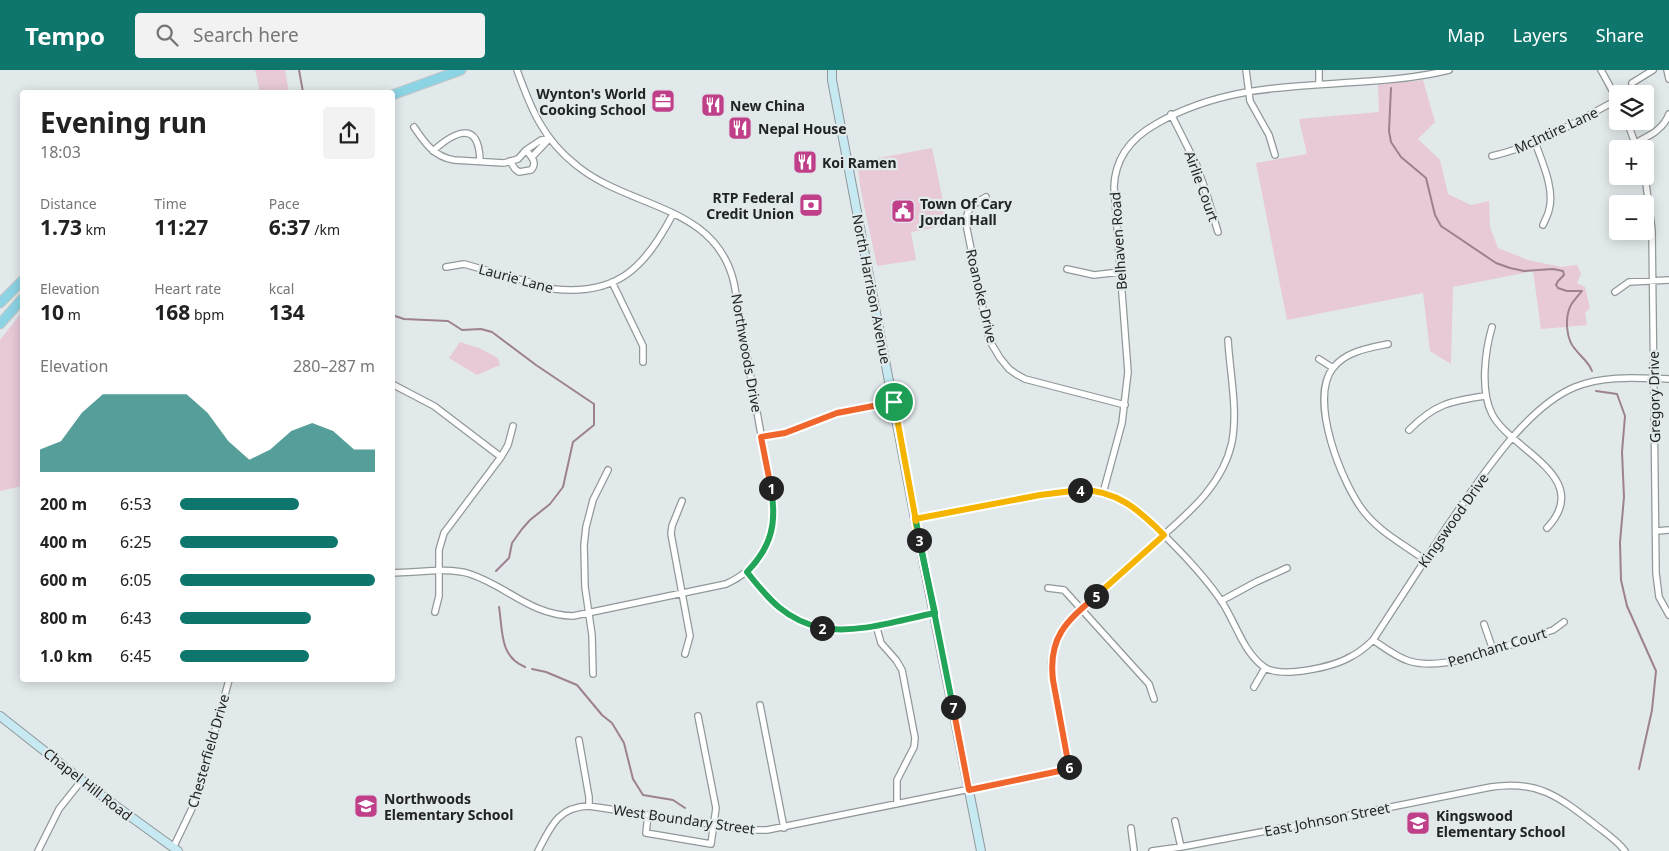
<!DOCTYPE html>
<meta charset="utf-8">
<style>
:root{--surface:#fff;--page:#f2f2f2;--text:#222;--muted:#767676;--accent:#0f766e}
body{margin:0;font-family:"Noto Sans",sans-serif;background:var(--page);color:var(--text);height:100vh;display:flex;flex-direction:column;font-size:19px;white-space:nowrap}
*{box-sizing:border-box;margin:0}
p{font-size:16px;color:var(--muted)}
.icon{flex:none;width:28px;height:28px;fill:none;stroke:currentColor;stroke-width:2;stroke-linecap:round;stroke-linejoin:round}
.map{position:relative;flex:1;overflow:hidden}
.sheet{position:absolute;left:20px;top:20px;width:375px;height:592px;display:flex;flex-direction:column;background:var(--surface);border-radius:5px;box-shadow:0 2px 12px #0003}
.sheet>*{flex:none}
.fabs{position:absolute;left:1609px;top:15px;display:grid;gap:10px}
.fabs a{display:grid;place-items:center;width:45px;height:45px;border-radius:5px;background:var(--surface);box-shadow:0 2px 12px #0003;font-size:25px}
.pin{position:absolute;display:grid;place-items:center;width:42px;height:42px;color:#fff;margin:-21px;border:2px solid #fff;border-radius:50%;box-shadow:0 1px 5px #0007}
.km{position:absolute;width:25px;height:25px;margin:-12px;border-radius:50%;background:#222;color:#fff;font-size:14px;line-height:25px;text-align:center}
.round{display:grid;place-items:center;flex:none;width:52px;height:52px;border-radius:5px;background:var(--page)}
.headline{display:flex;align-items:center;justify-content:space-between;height:85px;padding:0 20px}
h1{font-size:28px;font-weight:700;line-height:38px}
.figures{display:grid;grid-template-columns:repeat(3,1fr);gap:8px;height:85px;padding:5px 20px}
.figures div{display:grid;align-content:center}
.figures b{font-size:21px;font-weight:700}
.figures small{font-size:14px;font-weight:400}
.figures p{font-size:14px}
.chart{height:140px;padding:10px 20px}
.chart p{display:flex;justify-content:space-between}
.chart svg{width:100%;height:90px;margin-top:5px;fill:var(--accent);opacity:.7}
ul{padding:0 20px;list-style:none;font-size:16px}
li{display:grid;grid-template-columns:80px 60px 1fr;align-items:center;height:38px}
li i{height:12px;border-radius:6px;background:var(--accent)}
header{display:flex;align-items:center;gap:30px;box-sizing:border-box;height:70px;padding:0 25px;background:var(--accent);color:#fff}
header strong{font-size:24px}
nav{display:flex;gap:28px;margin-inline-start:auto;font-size:18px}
.search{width:350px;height:45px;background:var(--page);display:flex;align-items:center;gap:12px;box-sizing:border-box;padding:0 18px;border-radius:5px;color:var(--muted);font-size:19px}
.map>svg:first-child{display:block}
</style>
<header>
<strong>Tempo</strong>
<div class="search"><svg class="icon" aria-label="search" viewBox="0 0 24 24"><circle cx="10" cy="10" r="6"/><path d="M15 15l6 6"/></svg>Search here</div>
<nav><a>Map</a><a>Layers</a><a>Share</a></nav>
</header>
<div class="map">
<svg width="1669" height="781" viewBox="0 0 1669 781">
<rect width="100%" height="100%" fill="#e2e9eb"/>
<path fill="#e7c9d7" d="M 255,0 L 285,0 L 289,22 L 260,22 Z
M 1423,10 L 1435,52 L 1418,69 L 1440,90 L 1448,124 L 1471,135 L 1489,131 L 1490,157 L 1498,178 L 1528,190 L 1561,197 L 1577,195 L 1581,204 L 1577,213 L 1585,217 L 1590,238 L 1585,243 L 1587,255 L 1541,259 L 1533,201 L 1453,217 L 1451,294 L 1430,281 L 1423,223 L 1287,250 L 1256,93 L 1307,84 L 1299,49 L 1379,42 L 1378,15 Z
M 932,78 L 948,155 L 911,162 L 916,190 L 877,196 L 861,121 L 857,92 Z
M 22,242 L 22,416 L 0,421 L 0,270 Z
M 460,272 L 479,278 L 498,288 L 500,295 L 477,305 L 449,288 Z"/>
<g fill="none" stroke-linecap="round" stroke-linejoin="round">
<path stroke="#9e818f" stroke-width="2" d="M 299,0 L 303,22
M 1391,18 L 1389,61 L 1391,72 L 1401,87 L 1426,108 L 1435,145 L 1441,156 L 1496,193 L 1510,198 L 1524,201 L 1553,199 L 1563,201 L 1564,205 L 1558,211 L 1556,215 L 1558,218 L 1567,221 L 1582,221 C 1578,226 1572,232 1570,237 C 1565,249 1566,269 1575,279 C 1581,287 1589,292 1592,301
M 392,245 L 404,249 L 448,251 L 462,260 L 481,259 L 492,262 L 536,295 L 594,334 L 594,355 L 573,372 L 563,417 L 550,434 L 530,450 L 522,459 L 512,473 L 509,488 L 496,501
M 1596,321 L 1617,324 L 1625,346 L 1622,382 L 1624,427 L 1620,472 L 1621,510 L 1627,536 L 1656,601 L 1652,640 L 1639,699
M 499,537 C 503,561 499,586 525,597
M 532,599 L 546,602 L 577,615 L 602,645 L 612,653 L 624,673 L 633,709 L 643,725 L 673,730 L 685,738"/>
<g stroke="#92989a" stroke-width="8">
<path id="street" d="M 1246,0 L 1250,31 L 1269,65 L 1275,85
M 1319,0 L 1319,12
M 1601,0 L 1618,31
M 1667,0 L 1669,9
M 1632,13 L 1653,0
M 1171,44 L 1197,96 L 1206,122 L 1218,162
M 1627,51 L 1637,79
M 414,57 C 424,72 434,87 454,90 L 504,93 L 518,89 L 526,80 L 541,70 L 549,69
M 1535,72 C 1542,92 1555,119 1549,140 C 1548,145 1545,150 1543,155
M 1635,73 C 1649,66 1663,60 1669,44
M 433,81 C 455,61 479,50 480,91
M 1492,86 C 1537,76 1577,51 1617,30
M 532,87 L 549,69
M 510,91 L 515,99 L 519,102 L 531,100 C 538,93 531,86 526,80
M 1645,106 L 1652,160 L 1656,503 L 1659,527 L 1669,545
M 986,127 C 973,134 966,138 966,154 L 988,264 L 991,273 L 1000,288 L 1009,299 L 1016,304 L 1025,309 L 1125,335
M 446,197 L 464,194 L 554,219 C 618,226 645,197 673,144
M 1067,199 L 1094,205 L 1120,202
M 612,212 L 643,276 L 643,292
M 1615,222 L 1629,212 L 1669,210
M 1492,257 C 1485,281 1480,321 1492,344 C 1510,380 1595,407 1547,458
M 1388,274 C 1369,278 1346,281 1333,298 C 1308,329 1342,415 1365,443 C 1381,463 1405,475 1425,490
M 1319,289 L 1333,298
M 392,314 L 434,336 L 501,387
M 1409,360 C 1435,334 1450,331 1485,326
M 761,367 L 785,363 L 837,343 L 894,332
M 1103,423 L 1122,353 L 1128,302 L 1114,117 C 1115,88 1131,68 1156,54 C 1249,0 1350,24 1449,0
M 682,431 L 672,456 L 671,464 L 690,566 L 685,584
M 915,449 L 1040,425 L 1075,420 L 1095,421 L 1120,429 L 1134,437 L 1146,447 C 1172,473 1199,499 1220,529 C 1235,550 1242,581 1264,597 C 1281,609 1334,597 1352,586 C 1360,582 1367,576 1373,570 C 1398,532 1423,493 1448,455 C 1479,411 1524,338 1575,317 C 1604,305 1638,308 1669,309
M 1656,461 L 1669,460
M 747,502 C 759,517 770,533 786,543 C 832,573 887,553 935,543
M 392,503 C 416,503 448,497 470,504 C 507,516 530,545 573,546 L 726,514 C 763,497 777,466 772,426 L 734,213 C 716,134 629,139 576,95 C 543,69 531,39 517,0
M 1048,518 L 1064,520 L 1149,614 L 1154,629
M 1221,531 L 1256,512 L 1287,498
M 435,542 L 439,526 L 439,480 L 444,463 L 501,387 L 508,375 L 513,356
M 1484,554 L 1493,580
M 876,555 L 881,573 L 896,590 L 902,600 L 915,668 L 914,677 L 897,710 L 897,734
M 1373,570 C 1385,578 1396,587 1409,591 C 1447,603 1516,572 1553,560 L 1564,552
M 593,604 L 592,565 L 585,517 L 584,475 L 586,457 L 593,430 L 608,400
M 1254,617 L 1265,598
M 760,635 L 784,758
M 579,670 L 589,727 L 589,736
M 648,745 L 646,763 L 711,774 L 716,738 L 698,646
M 1175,751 L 1181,777
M 1131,758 L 1134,781
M 173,778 L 196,730 L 229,610
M 38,781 L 59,739 L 82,710
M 538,781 C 551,756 558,737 589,736 L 749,760 L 767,760 L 1069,699 L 1051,598 C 1052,570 1062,559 1081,539 C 1103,519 1126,499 1149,478 C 1182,448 1222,419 1232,372 C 1238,339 1230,304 1228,270
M 1152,781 L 1181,777 L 1341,747 L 1491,717 C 1537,710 1558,726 1593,753 C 1604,762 1617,770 1625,781"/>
</g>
<g stroke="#92989a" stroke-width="10">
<path id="secondary" d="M 832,0 L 832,10 L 915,449 L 981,781
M 0,646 L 94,720 L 178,781"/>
</g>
<g stroke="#c5c6c6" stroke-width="11">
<path id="primary" d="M 392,25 L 461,0
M 0,233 L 22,211
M 0,254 L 22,229"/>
</g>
<use href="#street" stroke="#fff" stroke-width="5.5"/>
<use href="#secondary" stroke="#c6e9f2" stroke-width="8"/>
<use href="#primary" stroke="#8cd3e4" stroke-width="9"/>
</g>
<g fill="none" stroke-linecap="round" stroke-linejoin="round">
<g stroke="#fff" stroke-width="10">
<path id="split-1" d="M 771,418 L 761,367 L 785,363 L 837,343 L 894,332"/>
</g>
<g stroke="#fff" stroke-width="10">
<path id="split-2" d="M 771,418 C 777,453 772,476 747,502 C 769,530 786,550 822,558"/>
</g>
<g stroke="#fff" stroke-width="10">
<path id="split-3" d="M 822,558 C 859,564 899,550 935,543 L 919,470"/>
</g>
<g stroke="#fff" stroke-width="10">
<path id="split-4" d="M 919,470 L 915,449 L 1040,425 L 1080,420"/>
</g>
<g stroke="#fff" stroke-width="10">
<path id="split-5" d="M 1080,420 C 1117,420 1139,440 1164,465 L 1096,526"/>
</g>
<g stroke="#fff" stroke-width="10">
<path id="split-6" d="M 1069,697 L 1053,610 C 1048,567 1066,552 1096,526"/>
</g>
<g stroke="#fff" stroke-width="10">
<path id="split-7" d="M 953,637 L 969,720 L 1069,699 L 1069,697"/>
</g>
<g stroke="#fff" stroke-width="10">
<path id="split-8" d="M 916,451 L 953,637"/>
</g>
<g stroke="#fff" stroke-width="10">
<path id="split-9" d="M 894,332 L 916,451"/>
</g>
<use href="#split-1" stroke="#f0652b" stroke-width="6"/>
<use href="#split-2" stroke="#22a559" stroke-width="6"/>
<use href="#split-3" stroke="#22a559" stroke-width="6"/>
<use href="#split-4" stroke="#f5b400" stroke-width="6"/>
<use href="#split-5" stroke="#f5b400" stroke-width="6"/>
<use href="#split-6" stroke="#f0652b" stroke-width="6"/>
<use href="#split-7" stroke="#f0652b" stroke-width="6"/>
<use href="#split-8" stroke="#22a559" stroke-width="6"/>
<use href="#split-9" stroke="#f5b400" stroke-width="6"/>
</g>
<defs>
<g id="office-square" transform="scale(1.25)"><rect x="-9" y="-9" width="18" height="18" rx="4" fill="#c03f89" stroke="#e2e9eb"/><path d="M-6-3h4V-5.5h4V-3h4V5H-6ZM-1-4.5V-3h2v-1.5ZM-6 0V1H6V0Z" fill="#fff"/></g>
<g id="restaurant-square" transform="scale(1.25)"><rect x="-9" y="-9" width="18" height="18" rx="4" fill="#c03f89" stroke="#e2e9eb"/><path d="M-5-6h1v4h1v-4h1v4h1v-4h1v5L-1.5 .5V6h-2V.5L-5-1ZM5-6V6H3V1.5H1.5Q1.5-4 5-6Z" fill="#fff"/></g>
<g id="bank-square" transform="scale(1.25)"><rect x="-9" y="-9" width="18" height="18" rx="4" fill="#c03f89" stroke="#e2e9eb"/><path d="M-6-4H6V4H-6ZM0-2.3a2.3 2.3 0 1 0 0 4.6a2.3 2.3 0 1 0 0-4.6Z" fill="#fff"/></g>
<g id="civic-square" transform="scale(1.25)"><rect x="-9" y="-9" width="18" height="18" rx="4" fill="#c03f89" stroke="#e2e9eb"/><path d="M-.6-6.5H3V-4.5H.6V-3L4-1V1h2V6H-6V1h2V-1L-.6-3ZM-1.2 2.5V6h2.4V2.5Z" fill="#fff"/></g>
<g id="school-square" transform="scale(1.25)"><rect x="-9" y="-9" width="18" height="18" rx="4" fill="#c03f89" stroke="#e2e9eb"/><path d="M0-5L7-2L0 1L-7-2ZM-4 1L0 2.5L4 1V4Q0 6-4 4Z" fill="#fff"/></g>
</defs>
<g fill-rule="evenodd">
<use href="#office-square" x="663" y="31"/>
<use href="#restaurant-square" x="713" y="35"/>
<use href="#restaurant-square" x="740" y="58"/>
<use href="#restaurant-square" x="805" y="92"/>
<use href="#bank-square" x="811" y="135"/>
<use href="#civic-square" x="903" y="141"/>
<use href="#school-square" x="366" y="736"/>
<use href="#school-square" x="1418" y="753"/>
</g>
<g text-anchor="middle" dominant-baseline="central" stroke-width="4.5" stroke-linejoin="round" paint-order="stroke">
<g font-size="14" font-weight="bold" fill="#212324" stroke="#e2e9eb" text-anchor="start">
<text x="646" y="23" text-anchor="end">Wynton's World<tspan x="646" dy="16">Cooking School</tspan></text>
<text x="730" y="35">New China</text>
<text x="758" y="58">Nepal House</text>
<text x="822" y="92">Koi Ramen</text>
<text x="794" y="127" text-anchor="end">RTP Federal<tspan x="794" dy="16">Credit Union</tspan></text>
<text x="920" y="133">Town Of Cary<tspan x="920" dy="16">Jordan Hall</tspan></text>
<text x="384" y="728">Northwoods<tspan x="384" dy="16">Elementary School</tspan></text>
<text x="1436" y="745">Kingswood<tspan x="1436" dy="16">Elementary School</tspan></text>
</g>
<g font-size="14" fill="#212324" stroke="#e2e9eb">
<text transform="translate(1556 60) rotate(-25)">McIntire Lane</text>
<text transform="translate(1202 116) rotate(70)">Airlie Court</text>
<text transform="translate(1118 171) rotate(-94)">Belhaven Road</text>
<text transform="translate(516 208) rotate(15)">Laurie Lane</text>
<text transform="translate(872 219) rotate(79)">North Harrison Avenue</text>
<text transform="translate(982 226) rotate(77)">Roanoke Drive</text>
<text transform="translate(747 283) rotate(80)">Northwoods Drive</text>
<text transform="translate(1654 327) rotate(-91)">Gregory Drive</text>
<text transform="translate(1453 450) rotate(-55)">Kingswood Drive</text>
<text transform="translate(1497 577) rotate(-17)">Penchant Court</text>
<text transform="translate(208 681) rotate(-74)">Chesterfield Drive</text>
<text transform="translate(88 714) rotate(38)">Chapel Hill Road</text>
<text transform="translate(684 749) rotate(8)">West Boundary Street</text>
<text transform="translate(1327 749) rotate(-11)">East Johnson Street</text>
</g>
</g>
</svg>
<div class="fabs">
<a><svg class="icon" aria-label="layers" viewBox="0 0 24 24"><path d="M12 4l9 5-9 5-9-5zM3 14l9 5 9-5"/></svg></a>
<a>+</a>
<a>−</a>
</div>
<div class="pin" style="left:894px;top:332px;background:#1e9e55"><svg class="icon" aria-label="arrive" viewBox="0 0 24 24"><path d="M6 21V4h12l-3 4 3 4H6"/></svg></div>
<b class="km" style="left:771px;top:418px">1</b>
<b class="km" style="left:822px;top:558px">2</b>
<b class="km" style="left:919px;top:470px">3</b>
<b class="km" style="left:1080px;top:420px">4</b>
<b class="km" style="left:1096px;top:526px">5</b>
<b class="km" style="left:1069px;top:697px">6</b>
<b class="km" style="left:953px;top:637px">7</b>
<section class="sheet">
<div class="headline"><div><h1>Evening run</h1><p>18:03</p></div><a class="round"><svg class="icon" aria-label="share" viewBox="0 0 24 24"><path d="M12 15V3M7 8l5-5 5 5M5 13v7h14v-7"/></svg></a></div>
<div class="figures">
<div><p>Distance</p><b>1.73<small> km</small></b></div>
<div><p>Time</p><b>11:27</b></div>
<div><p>Pace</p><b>6:37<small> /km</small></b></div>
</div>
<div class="figures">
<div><p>Elevation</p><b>10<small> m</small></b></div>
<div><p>Heart rate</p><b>168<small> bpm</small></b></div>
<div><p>kcal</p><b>134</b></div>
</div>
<div class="chart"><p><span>Elevation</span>280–287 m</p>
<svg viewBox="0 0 160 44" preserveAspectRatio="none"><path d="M0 44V33L10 29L20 15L30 6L40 6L50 6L60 6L70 6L80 15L90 29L100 38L110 33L120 24L130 20L140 24L150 33L160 33V44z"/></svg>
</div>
<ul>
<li><b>200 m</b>6:53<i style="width:61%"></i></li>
<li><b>400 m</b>6:25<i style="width:81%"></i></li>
<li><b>600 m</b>6:05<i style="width:100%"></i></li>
<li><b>800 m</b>6:43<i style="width:67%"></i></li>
<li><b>1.0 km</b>6:45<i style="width:66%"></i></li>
</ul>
</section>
</div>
